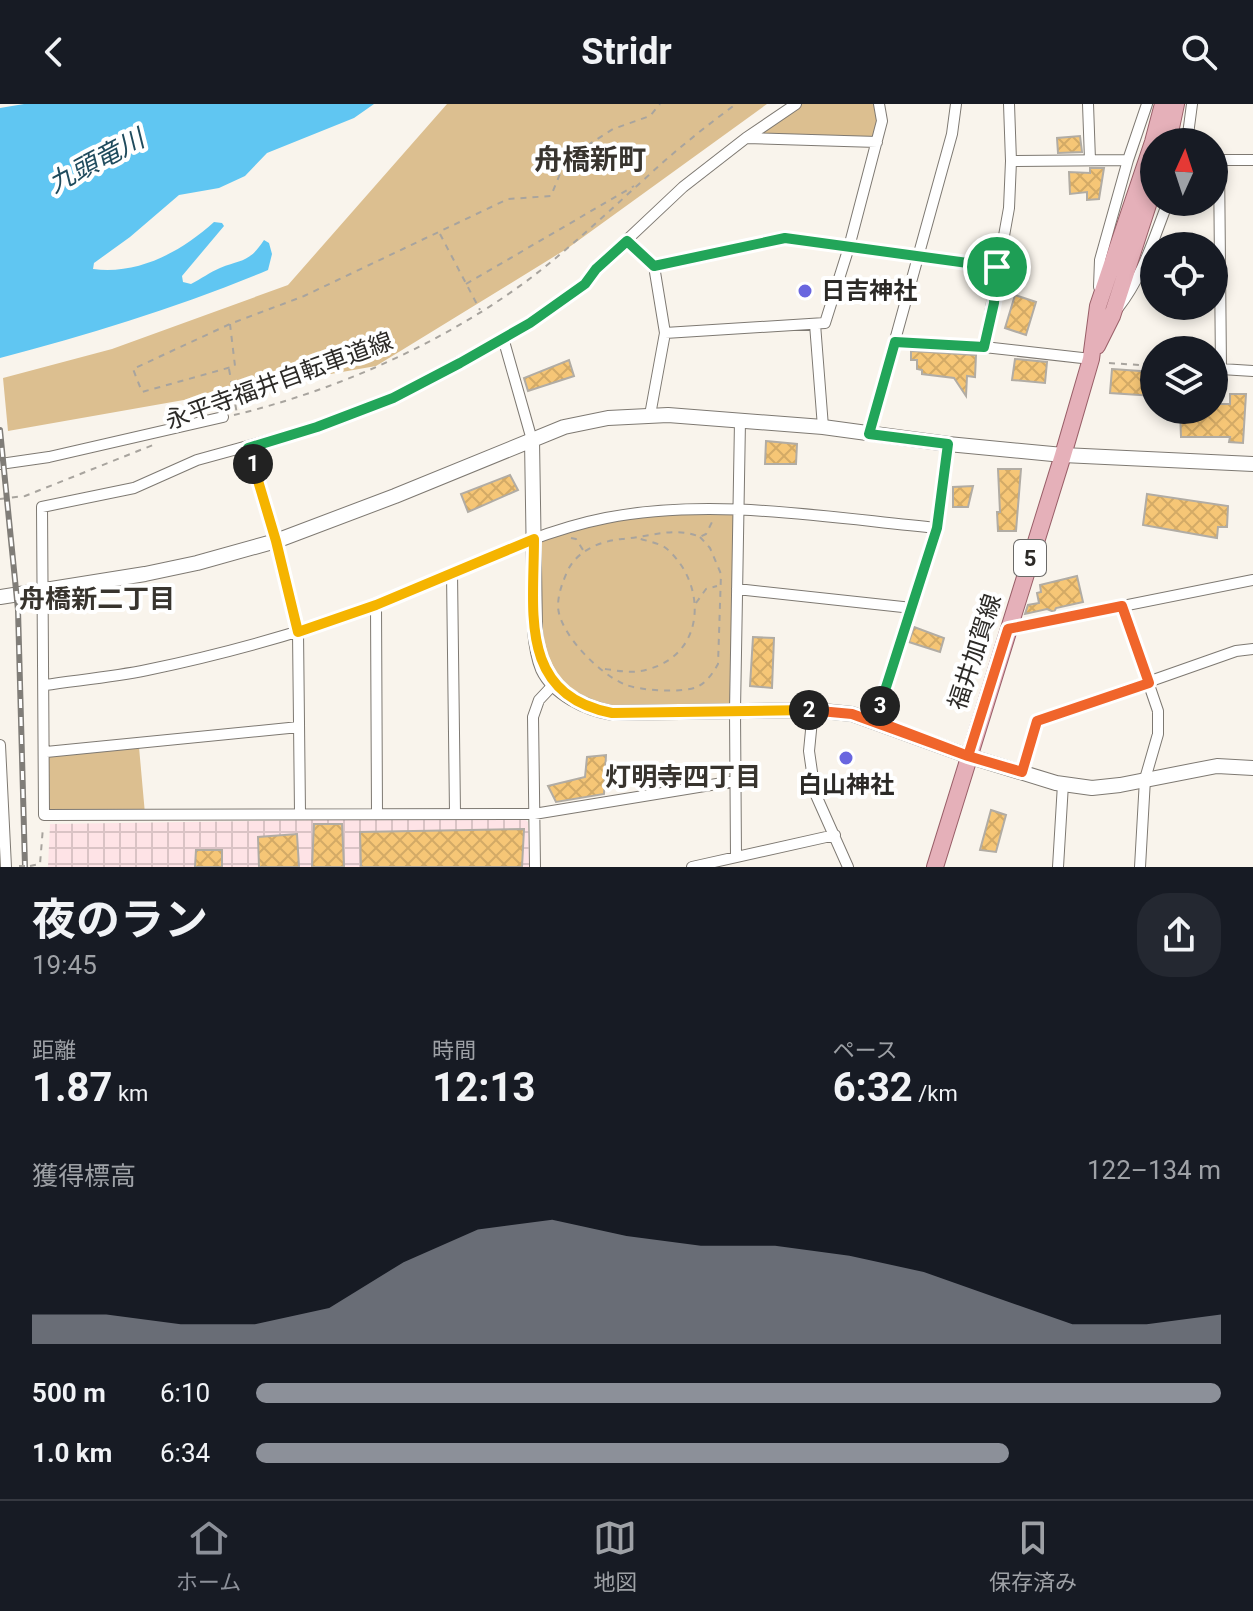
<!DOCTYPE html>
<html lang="ja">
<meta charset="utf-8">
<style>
:root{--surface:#171b24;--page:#242831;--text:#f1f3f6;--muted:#9ea1a6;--line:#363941;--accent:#8c9099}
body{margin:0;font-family:Roboto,"Noto Sans JP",sans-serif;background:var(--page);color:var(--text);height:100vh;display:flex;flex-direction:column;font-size:30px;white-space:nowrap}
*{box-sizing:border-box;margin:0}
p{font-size:26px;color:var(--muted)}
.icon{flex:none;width:44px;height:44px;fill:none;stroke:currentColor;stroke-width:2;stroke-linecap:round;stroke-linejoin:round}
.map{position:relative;height:763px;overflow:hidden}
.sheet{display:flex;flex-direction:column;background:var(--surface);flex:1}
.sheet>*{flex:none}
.needle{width:52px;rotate:3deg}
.buttons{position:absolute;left:1140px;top:24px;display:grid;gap:16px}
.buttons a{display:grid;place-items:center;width:88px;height:88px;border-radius:50%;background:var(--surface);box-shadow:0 4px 12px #0003;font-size:40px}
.pin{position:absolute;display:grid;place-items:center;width:68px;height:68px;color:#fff;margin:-34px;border:4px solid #fff;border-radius:50%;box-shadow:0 2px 8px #0007}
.km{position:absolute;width:40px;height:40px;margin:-20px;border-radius:50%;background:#222;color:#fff;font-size:22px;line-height:40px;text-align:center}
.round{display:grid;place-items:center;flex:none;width:84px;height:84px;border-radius:32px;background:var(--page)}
.summary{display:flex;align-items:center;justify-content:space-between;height:136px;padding:0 32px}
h1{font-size:44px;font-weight:700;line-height:60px}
.stats{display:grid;grid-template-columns:repeat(3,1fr);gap:12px;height:136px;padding:8px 32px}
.stats div{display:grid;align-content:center}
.stats b{font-size:40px;font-weight:700}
.stats small{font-size:22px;font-weight:400}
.stats p{font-size:22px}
.chart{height:224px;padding:16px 32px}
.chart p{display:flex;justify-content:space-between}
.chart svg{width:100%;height:144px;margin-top:8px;fill:var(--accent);opacity:.7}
ul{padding:0 32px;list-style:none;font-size:26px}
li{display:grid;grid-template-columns:128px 96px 1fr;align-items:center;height:60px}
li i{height:20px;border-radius:10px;background:var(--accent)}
header{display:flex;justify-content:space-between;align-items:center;height:104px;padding:0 32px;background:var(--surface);font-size:36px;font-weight:700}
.tab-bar{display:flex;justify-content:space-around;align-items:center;height:112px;border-top:2px solid var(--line);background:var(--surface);font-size:22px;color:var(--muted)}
.tab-bar a{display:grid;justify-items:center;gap:4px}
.tab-bar .current{color:var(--accent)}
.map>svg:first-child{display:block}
</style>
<header><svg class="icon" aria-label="back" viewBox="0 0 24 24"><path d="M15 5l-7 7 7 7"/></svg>Stridr<svg class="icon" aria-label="search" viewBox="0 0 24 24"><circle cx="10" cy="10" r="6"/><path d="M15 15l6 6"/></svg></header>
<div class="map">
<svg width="1253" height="763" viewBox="0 0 1253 763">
<defs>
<pattern id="industrial-grid" width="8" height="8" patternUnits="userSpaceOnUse" patternTransform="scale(2)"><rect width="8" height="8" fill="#fee3e6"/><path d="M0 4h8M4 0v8" fill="none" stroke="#dac3c5"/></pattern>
<pattern id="building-cross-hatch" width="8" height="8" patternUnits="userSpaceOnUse" patternTransform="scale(2)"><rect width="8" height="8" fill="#f6c676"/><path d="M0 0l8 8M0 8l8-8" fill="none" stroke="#d3aa66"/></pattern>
</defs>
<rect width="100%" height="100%" fill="#f9f4ec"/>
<path fill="url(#industrial-grid)" d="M 522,713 L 528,718 L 529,763 L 48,763 L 50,720 Z"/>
<path fill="#dcbf90" d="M 447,0 L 767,0 L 568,144 L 376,262 L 8,327 L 3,274 L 112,245 L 288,181 Z
M 798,0 L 879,0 L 877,38 L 752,30 Z
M 739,406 L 735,603 L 612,609 L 561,579 L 548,551 L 544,535 L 534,435 L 603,414 Z
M 139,643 L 145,710 L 44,711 L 46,650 Z"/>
<path fill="#60c6f2" d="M 24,0 L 374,0 L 354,14 L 267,49 L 245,72 L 219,84 L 179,91 L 130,133 L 94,159 L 93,165 C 138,171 181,148 214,118 L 222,119 L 224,122 L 182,172 L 183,178 L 191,180 C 201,175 210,168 220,164 C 242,155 249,159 264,136 L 269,139 L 272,150 L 268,166 C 180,203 91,230 0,254 L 0,4 Z"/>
<path fill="url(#building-cross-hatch)" stroke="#b1aca4" stroke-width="2" d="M 1080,32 L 1082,48 L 1058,49 L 1057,34 Z
M 1090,64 L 1104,64 L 1099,95 L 1087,96 L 1087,88 L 1070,90 L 1069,68 L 1090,69 Z
M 1015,191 L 1036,198 L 1026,231 L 1005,224 Z
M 911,247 L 976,251 L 975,273 L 967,272 L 966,292 L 954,274 L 922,270 L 922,266 L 917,265 L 917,256 L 911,256 Z
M 1015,255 L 1047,258 L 1045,279 L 1012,276 Z
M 569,256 L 574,272 L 528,287 L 524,274 Z
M 1112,265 L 1154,268 L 1154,292 L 1110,289 Z
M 1230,290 L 1246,290 L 1243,339 L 1229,338 L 1230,333 L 1181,333 L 1180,306 L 1214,306 L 1214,300 L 1230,300 Z
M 766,337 L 797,340 L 796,360 L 765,360 Z
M 998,365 L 1021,365 L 1016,427 L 998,427 L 997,408 L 1000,408 Z
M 510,371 L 518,386 L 468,408 L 461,390 Z
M 973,382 L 968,403 L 953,403 L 953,383 Z
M 1147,390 L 1228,402 L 1227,423 L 1218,423 L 1217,434 L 1143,421 Z
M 1077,472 L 1083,498 L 1056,504 L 1054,508 L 1047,505 L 1025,510 L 1028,501 L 1039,499 L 1037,489 L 1041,488 L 1040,481 Z
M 914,523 L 944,534 L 940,548 L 909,538 Z
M 753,533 L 774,534 L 772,584 L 750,582 Z
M 606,651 L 604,690 L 556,698 L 548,682 L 585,673 L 587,653 Z
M 991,706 L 1006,711 L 996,748 L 980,746 Z
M 314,720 L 342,720 L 344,763 L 312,763 Z
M 524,725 L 522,763 L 361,763 L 360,728 Z
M 297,730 L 299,763 L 259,763 L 258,733 Z
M 196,746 L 222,746 L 222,763 L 195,763 Z"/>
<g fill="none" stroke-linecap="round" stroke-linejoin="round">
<g stroke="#7e7972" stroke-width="12">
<path id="street" d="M 1088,0 L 1090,56
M 746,34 L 877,38
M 1187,38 L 1192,0
M 1215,56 L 1253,56
M 1219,56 L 1221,265 L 1253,267
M 1011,57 L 1128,56
M 627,137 L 654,162 L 665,229 L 650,311
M 654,162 L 785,134 L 997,163
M 1099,183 L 1100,156 L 1128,56 L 1147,0
M 1118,204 C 1143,172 1153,136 1168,98
M 815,220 L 823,323
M 665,229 L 825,219 L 849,143 L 882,17 L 879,0
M 503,234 L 532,336
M 895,238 L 984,243 L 1091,255
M 984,243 L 1009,104 L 1011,57 L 1009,0
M 869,330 L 952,30 L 956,0
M 248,344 L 276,437 L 298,528 L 300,709
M 0,360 L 49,353 L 223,313
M 452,469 L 455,709
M 737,485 L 912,504
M 376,501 L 377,709
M 1122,502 L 1158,607 L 1158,630 L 1145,675 L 1140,763
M 1008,525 L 1253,476
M 45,581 C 79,576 113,573 147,566 C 224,550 300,529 374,502 C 451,473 524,430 606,414 C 713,393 830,414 937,424
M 813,606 L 809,647 L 815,689 L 848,763
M 876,617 L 937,424 L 948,340
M 0,641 L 6,763
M 46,648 L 299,623
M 1022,668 L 1037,617 L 1236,547 L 1253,545
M 735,677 L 534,710 L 44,711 L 42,403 L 134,384 L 197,356 L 317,323 L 393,294 L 530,219 L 585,180 L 596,165 L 683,83 L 746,34 L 796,0
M 736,753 L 735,607 L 740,317
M 535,763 L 533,613 L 539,596 L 554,580
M 692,763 L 835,731
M 1058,763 L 1063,680"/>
</g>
<g stroke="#7e7972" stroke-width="16">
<path id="secondary" d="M 532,336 L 535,526 C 536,538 538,553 543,565 C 555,590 586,604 612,609 L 813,606 L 852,610 L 968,652 L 1056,679 L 1092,684 L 1120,681 L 1217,662 L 1253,664
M 0,493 L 145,470 L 197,459 L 276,437 L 395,392 L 564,323 L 608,314 L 668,311 L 823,323 L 948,340 L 1063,351 L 1253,360"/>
</g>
<g stroke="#995f68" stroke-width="18">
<path id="primary" d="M 1168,38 L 1176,0
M 1097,242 L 1112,212 L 1154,82
M 935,763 L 1063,351 L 1091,255 L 1098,202 L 1153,38 L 1163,0"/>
</g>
<path stroke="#a8a49e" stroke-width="2" stroke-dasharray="6 6" stroke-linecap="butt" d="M 440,130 L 480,206
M 466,180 L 634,82
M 230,220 L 235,262 L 142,288 L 133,265 L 230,220 L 304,192 L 508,95 L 551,92 L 566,55 L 613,25 L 650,12 L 660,0
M 1109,259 L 1154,262
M 229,265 L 237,310
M 234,311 C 339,286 455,234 541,166 C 585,131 626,91 669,53 C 690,35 713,17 736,0
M 0,395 L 25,392 L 153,341
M 700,433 L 710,444 L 721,470 L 718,560 C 713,569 707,578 697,583 C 682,589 639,587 624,580 C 600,570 560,531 558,503 C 558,490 562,480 567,468 C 576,447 600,437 622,435 C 649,433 675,422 700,433 L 706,430 L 714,414
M 571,434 L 576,435 L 583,446
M 696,499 L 706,485 L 717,482
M 605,565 C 620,567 635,570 649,565 C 706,549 707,480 667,445 C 660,439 646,437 638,434
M 30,762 L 40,760 L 43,723"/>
<use href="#street" stroke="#fff" stroke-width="10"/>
<use href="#secondary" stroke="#fff" stroke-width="14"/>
<use href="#primary" stroke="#e5b0b9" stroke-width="16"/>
<g stroke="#807d78" stroke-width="6">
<path id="rail" d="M 0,326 L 18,506 L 25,763"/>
</g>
<use href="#rail" stroke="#fff" stroke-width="3" stroke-dasharray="9" stroke-linecap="butt"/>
<path stroke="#a8a49e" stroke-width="2" stroke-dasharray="6 6" stroke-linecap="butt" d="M 19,762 L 30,762"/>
</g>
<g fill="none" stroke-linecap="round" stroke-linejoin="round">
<g stroke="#fff" stroke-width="16">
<path id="split-1" d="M 253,360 L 248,344 L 317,323 L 393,294 L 460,259 L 530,219 L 585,180 L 596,165 L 627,137 L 654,162 L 785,134 L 997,163"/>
</g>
<g stroke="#fff" stroke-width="16">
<path id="split-2" d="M 253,360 L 276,437 L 298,528 L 376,501 L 534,435 C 534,508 518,591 612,609 L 809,606"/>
</g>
<g stroke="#fff" stroke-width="16">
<path id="split-3" d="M 809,606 L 852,610 L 968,652 L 1022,668 L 1037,617 L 1149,579 L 1122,502 L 1008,525 L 968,652 L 876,617 L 880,602"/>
</g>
<g stroke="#fff" stroke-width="16">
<path id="split-4" d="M 880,602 L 937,424 L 948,340 L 869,330 L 895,238 L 984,243 L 994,199 L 997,163"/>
</g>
<use href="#split-1" stroke="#22a559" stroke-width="10"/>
<use href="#split-2" stroke="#f5b400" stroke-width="10"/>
<use href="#split-3" stroke="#f0652b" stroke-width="10"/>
<use href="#split-4" stroke="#22a559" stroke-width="10"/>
</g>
<g fill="#6966df" stroke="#fff" stroke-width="3">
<circle cx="805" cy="187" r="8"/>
<circle cx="846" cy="654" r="8"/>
</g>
<g text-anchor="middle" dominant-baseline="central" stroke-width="8" stroke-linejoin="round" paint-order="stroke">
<rect fill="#fff" stroke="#6b6a68" stroke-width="2" x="1014" y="436" width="32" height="36" rx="6"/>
<g font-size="22" font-weight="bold" fill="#2c2a27">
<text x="1030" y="454">5</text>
</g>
<g font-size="24" font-weight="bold" fill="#2c2a27" stroke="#fff" text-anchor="start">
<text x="821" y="187">日吉神社</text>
<text x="846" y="681" text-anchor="middle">白山神社</text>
</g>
<g font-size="24" fill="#2c2a27" stroke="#fff">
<text transform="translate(279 277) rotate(-20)">永平寺福井自転車道線</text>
<text transform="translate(975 548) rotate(-72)">福井加賀線</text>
</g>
<g font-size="26" font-style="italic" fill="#1f4b5d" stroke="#fff">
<text transform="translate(96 57) rotate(-28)">九頭竜川</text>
</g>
<g font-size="26" font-weight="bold" fill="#38342e" stroke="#fff">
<text x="97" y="495">舟橋新二丁目</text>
<text x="683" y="673">灯明寺四丁目</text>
</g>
<g font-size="28" font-weight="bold" fill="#38342e" stroke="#fff">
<text x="590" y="55">舟橋新町</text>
</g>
</g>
</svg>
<div class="buttons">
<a><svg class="needle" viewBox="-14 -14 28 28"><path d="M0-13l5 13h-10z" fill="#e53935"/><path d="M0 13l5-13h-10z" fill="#9ea1a6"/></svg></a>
<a><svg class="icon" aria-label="locate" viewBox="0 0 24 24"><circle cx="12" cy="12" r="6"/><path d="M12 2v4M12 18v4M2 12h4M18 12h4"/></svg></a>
<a><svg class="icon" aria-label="layers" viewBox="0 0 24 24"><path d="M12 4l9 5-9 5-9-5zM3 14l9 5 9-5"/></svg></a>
</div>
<div class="pin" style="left:997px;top:163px;background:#1e9e55"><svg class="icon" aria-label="arrive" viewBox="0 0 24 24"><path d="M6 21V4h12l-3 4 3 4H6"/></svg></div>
<b class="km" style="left:253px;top:360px">1</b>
<b class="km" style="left:809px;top:606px">2</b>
<b class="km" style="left:880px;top:602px">3</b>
</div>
<section class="sheet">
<div class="summary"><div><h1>夜のラン</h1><p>19:45</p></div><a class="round"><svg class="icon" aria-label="share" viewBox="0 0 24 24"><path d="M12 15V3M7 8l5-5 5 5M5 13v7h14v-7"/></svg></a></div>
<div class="stats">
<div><p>距離</p><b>1.87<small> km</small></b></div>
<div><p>時間</p><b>12:13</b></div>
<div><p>ペース</p><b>6:32<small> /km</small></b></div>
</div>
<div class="chart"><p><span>獲得標高</span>122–134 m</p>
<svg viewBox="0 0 160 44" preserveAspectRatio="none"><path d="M0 44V35L10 35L20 38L30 38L40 33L50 19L60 9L70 6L80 11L90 14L100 14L110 17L120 22L130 30L140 38L150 38L160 35V44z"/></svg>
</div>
<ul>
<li><b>500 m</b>6:10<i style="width:100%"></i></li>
<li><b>1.0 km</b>6:34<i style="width:78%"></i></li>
</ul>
</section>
<nav class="tab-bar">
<a class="current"><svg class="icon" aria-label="home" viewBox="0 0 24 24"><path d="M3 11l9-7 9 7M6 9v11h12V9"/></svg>ホーム</a>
<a><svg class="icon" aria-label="map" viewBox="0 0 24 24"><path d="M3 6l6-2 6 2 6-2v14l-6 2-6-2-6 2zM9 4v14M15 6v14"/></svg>地図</a>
<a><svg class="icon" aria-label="saved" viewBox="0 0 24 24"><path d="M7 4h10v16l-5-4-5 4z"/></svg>保存済み</a>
</nav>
